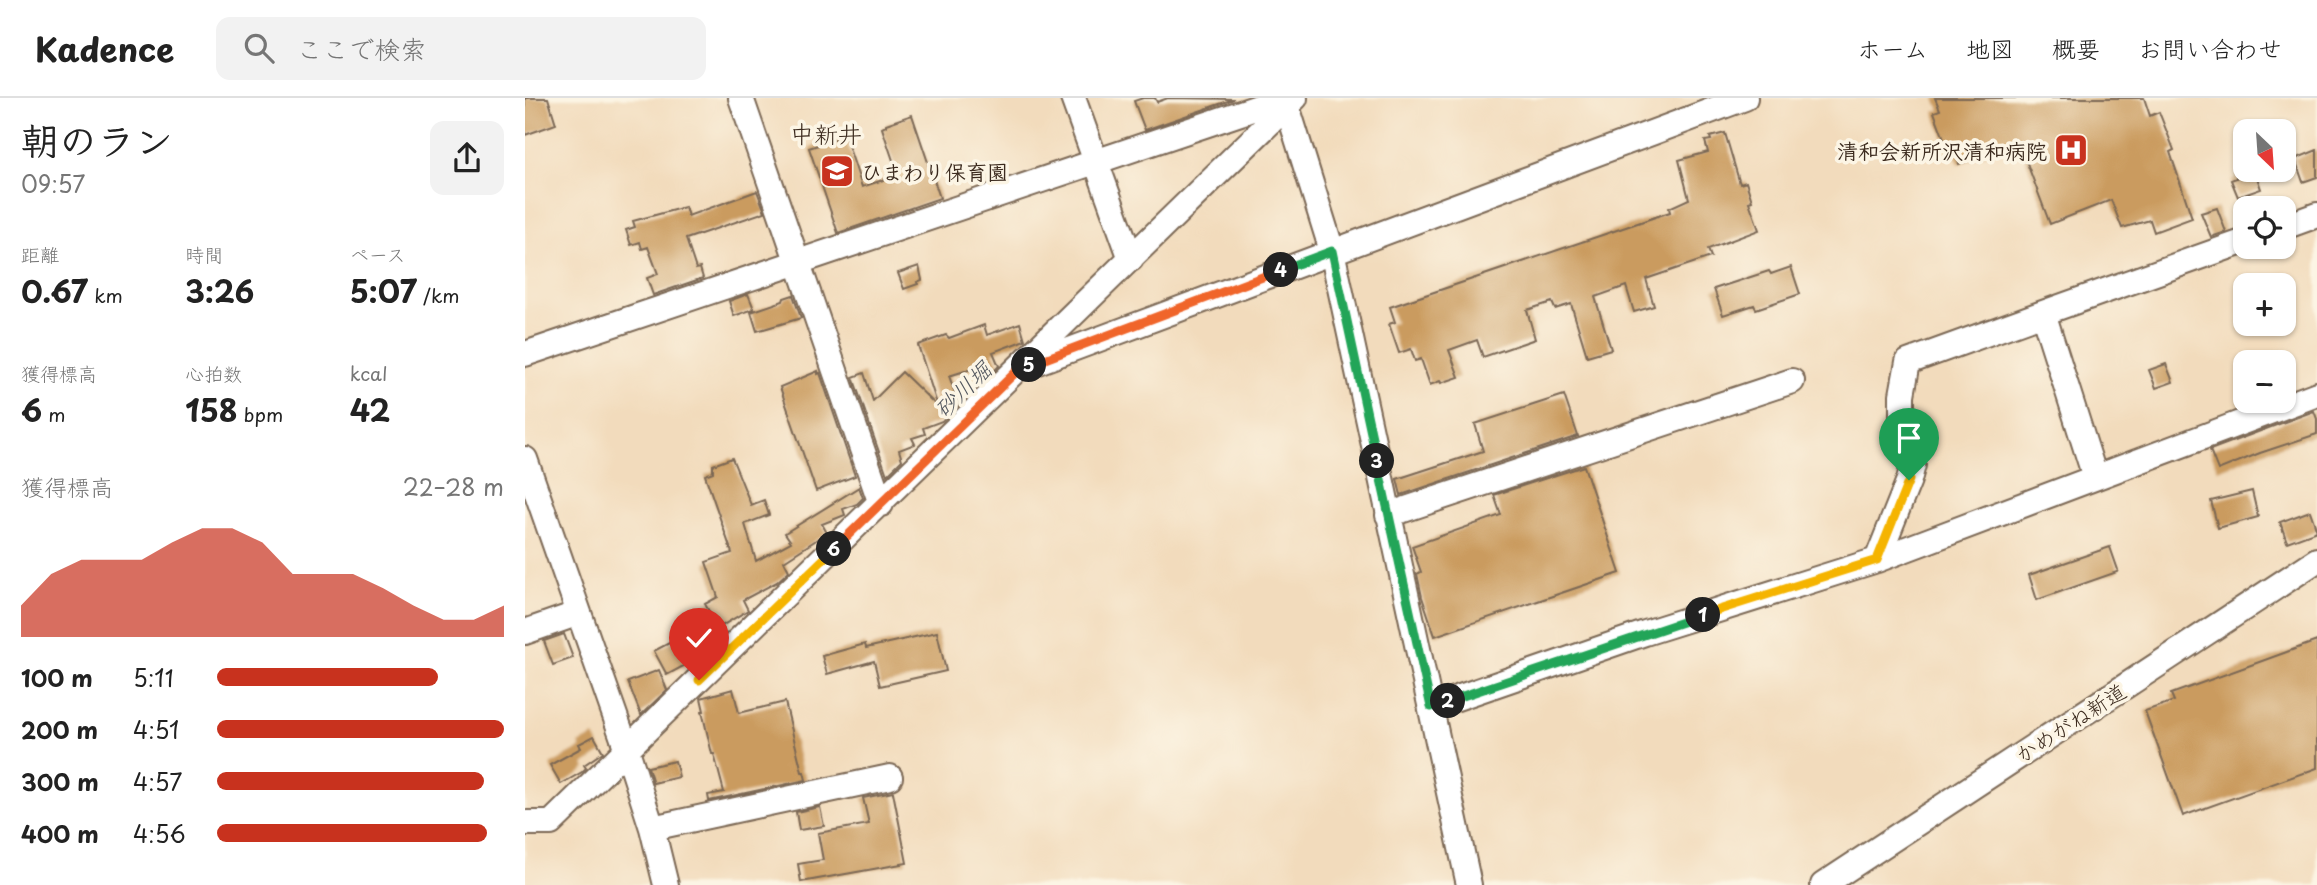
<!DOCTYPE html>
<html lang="ja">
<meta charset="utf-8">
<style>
:root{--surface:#fff;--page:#f2f2f2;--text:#222;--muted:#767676;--line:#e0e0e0;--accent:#c8321e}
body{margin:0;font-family:"Playpen Sans","Klee One",sans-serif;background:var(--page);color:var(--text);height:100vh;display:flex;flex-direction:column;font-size:26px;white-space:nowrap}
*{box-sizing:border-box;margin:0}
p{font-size:23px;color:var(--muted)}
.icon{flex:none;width:38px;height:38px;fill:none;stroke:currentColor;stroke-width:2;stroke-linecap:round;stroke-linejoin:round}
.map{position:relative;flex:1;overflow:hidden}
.panel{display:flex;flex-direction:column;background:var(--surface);width:525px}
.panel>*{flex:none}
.needle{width:46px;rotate:155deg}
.controls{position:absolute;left:1708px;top:21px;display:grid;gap:14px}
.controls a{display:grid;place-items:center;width:63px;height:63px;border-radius:14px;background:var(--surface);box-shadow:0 2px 5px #0004;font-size:35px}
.pin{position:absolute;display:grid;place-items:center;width:60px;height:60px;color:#fff;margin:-72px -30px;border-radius:50% 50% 50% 0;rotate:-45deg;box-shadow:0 0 7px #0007}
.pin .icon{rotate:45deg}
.km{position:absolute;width:35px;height:35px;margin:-18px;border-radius:50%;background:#222;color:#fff;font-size:19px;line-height:35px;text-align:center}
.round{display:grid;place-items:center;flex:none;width:74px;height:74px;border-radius:14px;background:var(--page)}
.headline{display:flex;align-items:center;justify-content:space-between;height:119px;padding:0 21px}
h1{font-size:38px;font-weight:700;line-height:52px}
.figures{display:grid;grid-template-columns:repeat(3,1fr);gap:10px;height:119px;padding:7px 21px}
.figures div{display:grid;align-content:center}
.figures b{font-size:30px;font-weight:700}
.figures small{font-size:19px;font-weight:400}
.figures p{font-size:19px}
.chart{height:196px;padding:14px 21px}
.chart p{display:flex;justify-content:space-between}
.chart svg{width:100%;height:126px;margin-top:7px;fill:var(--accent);opacity:.7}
ul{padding:0 21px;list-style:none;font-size:23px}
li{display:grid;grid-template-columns:112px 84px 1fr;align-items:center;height:52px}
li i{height:18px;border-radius:9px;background:var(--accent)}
header{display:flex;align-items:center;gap:42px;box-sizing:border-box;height:98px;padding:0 35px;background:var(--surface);border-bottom:2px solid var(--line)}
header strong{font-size:33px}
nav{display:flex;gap:38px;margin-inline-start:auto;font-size:24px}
.search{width:490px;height:63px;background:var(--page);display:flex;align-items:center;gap:18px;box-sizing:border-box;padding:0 24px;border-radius:14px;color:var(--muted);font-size:26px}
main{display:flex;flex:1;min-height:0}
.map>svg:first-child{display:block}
</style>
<header>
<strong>Kadence</strong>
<div class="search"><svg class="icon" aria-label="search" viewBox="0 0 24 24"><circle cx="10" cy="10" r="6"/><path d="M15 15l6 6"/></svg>ここで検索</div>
<nav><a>ホーム</a><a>地図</a><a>概要</a><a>お問い合わせ</a></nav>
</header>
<main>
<section class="panel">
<div class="headline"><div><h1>朝のラン</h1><p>09:57</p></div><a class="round"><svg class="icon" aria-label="share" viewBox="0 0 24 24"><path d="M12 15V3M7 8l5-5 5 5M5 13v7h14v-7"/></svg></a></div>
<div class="figures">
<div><p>距離</p><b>0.67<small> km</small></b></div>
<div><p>時間</p><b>3:26</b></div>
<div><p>ペース</p><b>5:07<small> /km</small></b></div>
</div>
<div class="figures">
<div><p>獲得標高</p><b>6<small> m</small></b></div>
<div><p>心拍数</p><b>158<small> bpm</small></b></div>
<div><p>kcal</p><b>42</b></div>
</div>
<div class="chart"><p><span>獲得標高</span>22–28 m</p>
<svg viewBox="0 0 160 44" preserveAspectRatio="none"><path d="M0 44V33L10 22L20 17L30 17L40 17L50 11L60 6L70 6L80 11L90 22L100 22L110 22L120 27L130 33L140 38L150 38L160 33V44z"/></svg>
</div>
<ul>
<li><b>100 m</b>5:11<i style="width:77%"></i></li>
<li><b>200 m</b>4:51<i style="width:100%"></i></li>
<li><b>300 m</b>4:57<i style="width:93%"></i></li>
<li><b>400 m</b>4:56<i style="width:94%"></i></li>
</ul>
</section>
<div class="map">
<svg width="1792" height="787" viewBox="0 0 1792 787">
<rect width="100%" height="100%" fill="#fcf5e5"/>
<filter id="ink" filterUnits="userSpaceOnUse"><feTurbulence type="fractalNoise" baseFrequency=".0143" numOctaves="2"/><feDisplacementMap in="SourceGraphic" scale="14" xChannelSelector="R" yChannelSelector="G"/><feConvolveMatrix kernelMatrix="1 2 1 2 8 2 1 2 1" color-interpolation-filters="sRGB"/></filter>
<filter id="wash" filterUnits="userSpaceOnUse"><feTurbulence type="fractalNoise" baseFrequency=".00686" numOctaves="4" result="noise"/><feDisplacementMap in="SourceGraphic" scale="28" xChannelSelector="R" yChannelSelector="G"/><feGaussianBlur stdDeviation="1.57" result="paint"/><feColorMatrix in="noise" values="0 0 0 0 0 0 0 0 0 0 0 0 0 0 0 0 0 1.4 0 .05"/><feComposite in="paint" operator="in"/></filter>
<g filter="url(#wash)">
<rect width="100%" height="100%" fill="#f2dbbc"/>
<g id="blocks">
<path fill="#ca9b5f" d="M 0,0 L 23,0 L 31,26 L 0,37 Z
M 618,0 L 630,0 L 632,4 L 643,0 L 709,1 L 620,32 L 609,3 Z
M 1410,0 L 1619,0 L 1625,18 L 1634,14 L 1649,52 L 1645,54 L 1667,120 L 1629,134 L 1625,122 L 1597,130 L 1586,102 L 1525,126 L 1494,44 L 1434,66 L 1426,44 L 1421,46 L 1409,14 L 1415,12 Z
M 387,17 L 415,100 L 313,135 L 284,50 L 320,38 L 337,89 L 373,77 L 357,30 L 361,28 L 361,26 Z
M 1200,35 L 1215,86 L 1221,84 L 1227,103 L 1224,104 L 1234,132 L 1183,151 L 1186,159 L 1121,181 L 1129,208 L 1109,214 L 1101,188 L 1070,199 L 1086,251 L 1062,258 L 1046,206 L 1030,211 L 1027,204 L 1002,212 L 1010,241 L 958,259 L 952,242 L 924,252 L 934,279 L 916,285 L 915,283 L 905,287 L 896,261 L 890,263 L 886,251 L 874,255 L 864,226 L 870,224 L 865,209 L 1145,114 L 1144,110 L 1164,101 L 1154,62 L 1183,54 L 1180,43 L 1186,42 L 1185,39 Z
M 1792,52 L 1792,79 L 1778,84 L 1770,61 Z
M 1725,73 L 1726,75 L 1730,74 L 1736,91 L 1713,99 L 1706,82 L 1711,80 L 1711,78 Z
M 232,93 L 240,114 L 161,141 L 171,171 L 175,170 L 178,180 L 128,197 L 122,180 L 133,176 L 123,149 L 117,151 L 115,144 L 106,147 L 101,132 L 110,129 L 108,123 L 160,109 L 163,118 Z
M 1692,110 L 1701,134 L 1686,139 L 1676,115 Z
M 394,168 L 397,182 L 392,184 L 393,186 L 379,191 L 373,175 Z
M 1266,169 L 1275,196 L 1231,211 L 1229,207 L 1198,217 L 1189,191 L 1244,173 L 1246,176 Z
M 223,196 L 229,211 L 209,218 L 204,203 Z
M 268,197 L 276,220 L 232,233 L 226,214 L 258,203 L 259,200 Z
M 495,225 L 500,242 L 468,254 L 474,268 L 468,274 L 462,276 L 459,267 L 424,278 L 434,306 L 417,323 L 398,330 L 400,336 L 387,340 L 390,346 L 374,352 L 377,362 L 362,377 L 328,279 L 339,275 L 348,303 L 377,274 L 413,309 L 393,247 L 421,237 L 424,240 L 459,227 L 462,237 Z
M 1641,266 L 1648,284 L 1631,290 L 1624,272 Z
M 293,273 L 293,276 L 295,275 L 330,378 L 291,393 L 255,289 Z
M 1039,297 L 1053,338 L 876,397 L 872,381 L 958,353 L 950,326 Z
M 1789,313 L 1792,321 L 1792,336 L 1735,355 L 1693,372 L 1685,352 Z
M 207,360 L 226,407 L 239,402 L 244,417 L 220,426 L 231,463 L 266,444 L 260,435 L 334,389 L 338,400 L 332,406 L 318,411 L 320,417 L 297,426 L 302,435 L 259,463 L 264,473 L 252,484 L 218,502 L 223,512 L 193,530 L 180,506 L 193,499 L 181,464 L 207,455 L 180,377 L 188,374 L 188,367 Z
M 1059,368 L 1095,475 L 910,538 L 897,499 L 892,476 L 896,474 L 887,448 L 976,417 L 969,397 Z
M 1727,393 L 1733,419 L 1693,430 L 1686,403 Z
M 1785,413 L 1792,433 L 1762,444 L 1755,424 Z
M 1585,449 L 1593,472 L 1592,474 L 1512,502 L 1504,477 Z
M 412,534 L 421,573 L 355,588 L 349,563 L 302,576 L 297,558 L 340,546 L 341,550 Z
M 163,535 L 175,559 L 142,577 L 129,553 Z
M 39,536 L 48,560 L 28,567 L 19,543 Z
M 1792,543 L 1792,670 L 1658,718 L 1620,613 L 1649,603 L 1646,596 Z
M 134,572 L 142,592 L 116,617 L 103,584 Z
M 208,591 L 214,615 L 260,604 L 277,674 L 279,674 L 281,682 L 184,703 L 183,697 L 199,694 L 189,656 L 187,656 L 177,613 L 179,613 L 176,600 Z
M 69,638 L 78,654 L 59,667 L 61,670 L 57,674 L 36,686 L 25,667 L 56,650 L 54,646 Z
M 150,663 L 154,679 L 128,685 L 123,669 Z
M 368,694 L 382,765 L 276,784 L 273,766 L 298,762 L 293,735 L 344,726 L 338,700 Z
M 295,709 L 299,728 L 274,732 L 271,714 Z"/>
</g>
</g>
<g filter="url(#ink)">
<use href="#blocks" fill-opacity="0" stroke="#7b6855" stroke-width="2"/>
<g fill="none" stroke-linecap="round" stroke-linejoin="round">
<g stroke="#7b6855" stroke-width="28">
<path id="minor" d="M 216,0 L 356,406
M 548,0 L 606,161
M 1759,129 L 1792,117
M 0,256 L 754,2 L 762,8 L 807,153 L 944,787
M 502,268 L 1220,0
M 0,361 L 102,652 L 127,730 L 141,787
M 1570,379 L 1518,215 L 1720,143
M 863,417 L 1267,283
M 1352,462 L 1384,382 L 1388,367 L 1377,319 L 1377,297 L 1383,264 L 1518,215
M 0,534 L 54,515
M 906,609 L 1120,535 L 1352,462 L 1792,296
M 0,725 L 26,725 L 770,0
M 127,730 L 365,679
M 1298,787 L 1792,462"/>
</g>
<use href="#minor" stroke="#fff" stroke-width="24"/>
</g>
</g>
<g fill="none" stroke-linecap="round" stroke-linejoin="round" filter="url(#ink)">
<g stroke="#fff" stroke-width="14">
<path id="split-1" d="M 1178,517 L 1352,462 L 1384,382"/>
</g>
<g stroke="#fff" stroke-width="14">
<path id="split-2" d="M 923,603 L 1178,517"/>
</g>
<g stroke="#fff" stroke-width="14">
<path id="split-3" d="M 852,363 L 906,609 L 923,603"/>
</g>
<g stroke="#fff" stroke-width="14">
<path id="split-4" d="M 756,172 L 807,153 L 852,363"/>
</g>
<g stroke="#fff" stroke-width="14">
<path id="split-5" d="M 504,267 L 756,172"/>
</g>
<g stroke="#fff" stroke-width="14">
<path id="split-6" d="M 309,451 L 494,271 L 504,267"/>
</g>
<g stroke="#fff" stroke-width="14">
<path id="split-7" d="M 174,582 L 309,451"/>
</g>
<use href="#split-1" stroke="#f5b400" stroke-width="9"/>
<use href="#split-2" stroke="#22a559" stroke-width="9"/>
<use href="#split-3" stroke="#22a559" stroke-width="9"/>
<use href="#split-4" stroke="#22a559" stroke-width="9"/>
<use href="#split-5" stroke="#f0652b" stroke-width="9"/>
<use href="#split-6" stroke="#f0652b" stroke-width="9"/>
<use href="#split-7" stroke="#f5b400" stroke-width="9"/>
</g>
<defs>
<g id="hospital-square" transform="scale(1.75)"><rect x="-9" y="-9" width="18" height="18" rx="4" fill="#c8321e" stroke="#fcf5e5"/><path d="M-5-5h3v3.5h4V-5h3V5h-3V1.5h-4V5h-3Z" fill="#fff"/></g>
<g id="school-square" transform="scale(1.75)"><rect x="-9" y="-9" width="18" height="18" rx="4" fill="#c8321e" stroke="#fcf5e5"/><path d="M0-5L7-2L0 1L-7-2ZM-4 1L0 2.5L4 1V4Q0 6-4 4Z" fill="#fff"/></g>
</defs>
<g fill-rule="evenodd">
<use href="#hospital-square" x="1546" y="52"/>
<use href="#school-square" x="312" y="73"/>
</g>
<g text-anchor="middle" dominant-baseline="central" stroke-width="7" stroke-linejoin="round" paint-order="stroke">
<g font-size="21" font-weight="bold" fill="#3b2a1e" stroke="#fcf5e5" text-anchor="end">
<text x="1522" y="52">清和会新所沢清和病院</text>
<text x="336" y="73" text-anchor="start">ひまわり保育園</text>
</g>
<g font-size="21" fill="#3b2a1e" stroke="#fcf5e5">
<text transform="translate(1545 624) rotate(-33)">かめがね新道</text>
</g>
<g font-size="23" font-style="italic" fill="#51555d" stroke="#fcf5e5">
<text transform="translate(437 291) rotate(-44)">砂川堀</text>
</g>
<g font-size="24" fill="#3b2a1e" stroke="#fcf5e5">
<text x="301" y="35">中新井</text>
</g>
</g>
</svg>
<div class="controls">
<a><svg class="needle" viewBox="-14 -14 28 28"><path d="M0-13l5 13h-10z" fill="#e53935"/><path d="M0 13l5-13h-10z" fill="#767676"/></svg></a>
<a><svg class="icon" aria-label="locate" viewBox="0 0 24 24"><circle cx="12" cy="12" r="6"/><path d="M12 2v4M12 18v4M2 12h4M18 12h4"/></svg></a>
<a>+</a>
<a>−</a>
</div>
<div class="pin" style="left:1384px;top:382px;background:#1e9e55"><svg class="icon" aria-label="arrive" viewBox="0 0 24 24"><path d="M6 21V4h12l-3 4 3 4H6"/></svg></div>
<div class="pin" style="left:174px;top:582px;background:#d93025"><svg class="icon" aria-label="check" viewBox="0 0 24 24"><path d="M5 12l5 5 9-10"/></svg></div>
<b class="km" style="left:1178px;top:517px">1</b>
<b class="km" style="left:923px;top:603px">2</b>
<b class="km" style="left:852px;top:363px">3</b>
<b class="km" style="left:756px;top:172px">4</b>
<b class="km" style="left:504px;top:267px">5</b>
<b class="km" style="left:309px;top:451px">6</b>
</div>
</main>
